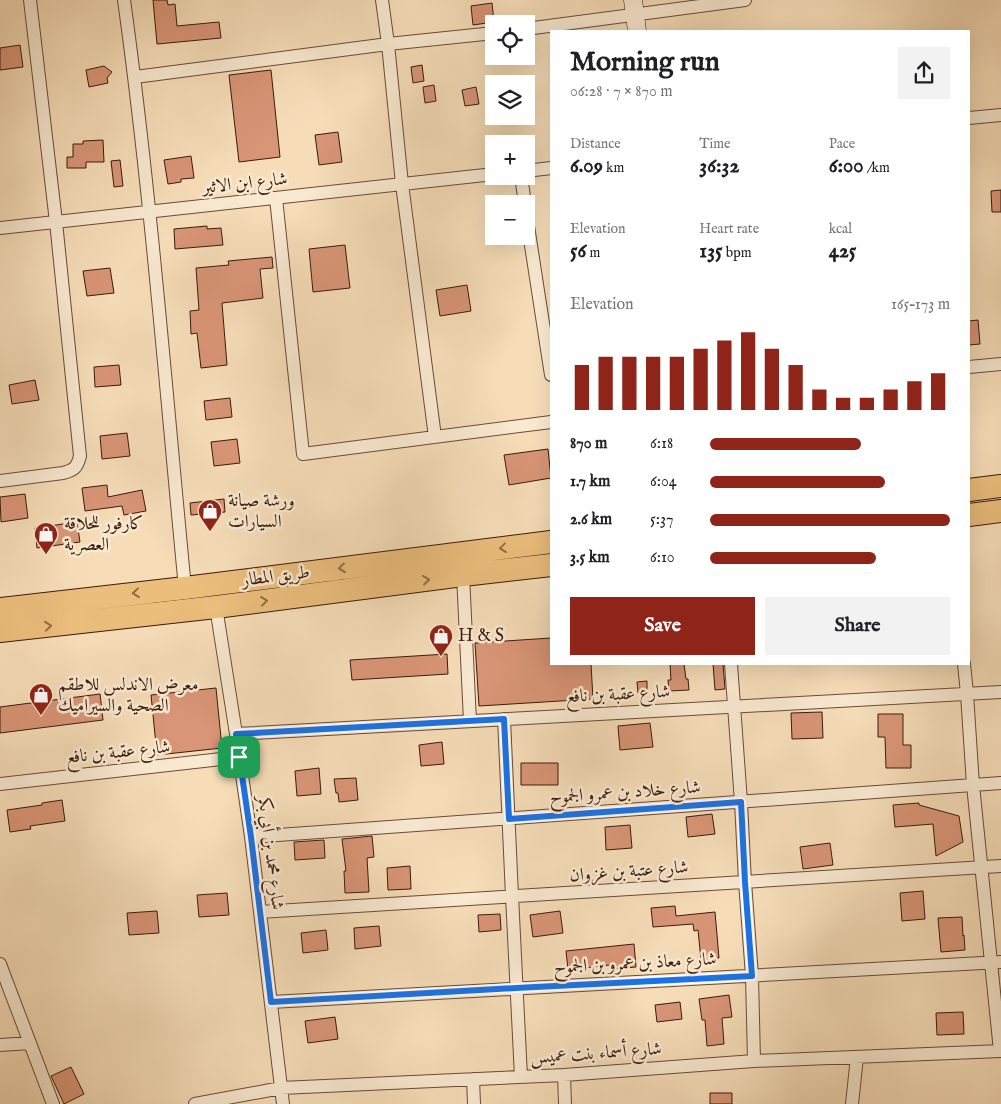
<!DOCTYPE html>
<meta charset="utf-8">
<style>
:root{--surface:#fff;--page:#f2f2f2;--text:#202124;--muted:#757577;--accent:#8f2418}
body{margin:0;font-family:"IM FELL English",Amiri,serif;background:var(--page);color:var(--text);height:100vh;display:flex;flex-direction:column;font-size:19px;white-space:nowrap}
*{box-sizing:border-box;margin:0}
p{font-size:16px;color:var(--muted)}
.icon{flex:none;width:28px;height:28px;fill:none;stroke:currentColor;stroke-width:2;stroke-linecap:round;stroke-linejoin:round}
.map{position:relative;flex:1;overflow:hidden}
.drawer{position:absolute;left:550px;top:30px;width:420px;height:635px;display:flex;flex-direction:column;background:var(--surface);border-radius:0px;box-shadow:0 5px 20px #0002}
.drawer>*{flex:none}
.fabs{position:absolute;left:485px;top:15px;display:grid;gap:10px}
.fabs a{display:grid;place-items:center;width:50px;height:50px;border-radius:0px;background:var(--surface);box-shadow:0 5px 20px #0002;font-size:25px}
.pin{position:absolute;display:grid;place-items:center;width:42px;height:42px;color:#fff;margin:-21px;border-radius:10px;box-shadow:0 2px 8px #0006}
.round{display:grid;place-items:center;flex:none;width:52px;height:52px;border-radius:0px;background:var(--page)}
.overview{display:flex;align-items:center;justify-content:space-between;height:85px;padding:0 20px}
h1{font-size:28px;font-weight:700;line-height:38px}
.metrics{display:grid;grid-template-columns:repeat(3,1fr);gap:8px;height:85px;padding:5px 20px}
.metrics div{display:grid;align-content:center}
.metrics b{font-size:21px;font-weight:700}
.metrics small{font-size:14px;font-weight:400}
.metrics p{font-size:14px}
.chart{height:140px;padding:10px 20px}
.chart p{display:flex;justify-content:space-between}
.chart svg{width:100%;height:90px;margin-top:5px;stroke:var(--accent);stroke-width:6}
.cta{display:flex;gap:10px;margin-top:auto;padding:10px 20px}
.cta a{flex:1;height:58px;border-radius:0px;background:var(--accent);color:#fff;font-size:20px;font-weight:700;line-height:58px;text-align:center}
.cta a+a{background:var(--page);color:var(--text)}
ul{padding:0 20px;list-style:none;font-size:16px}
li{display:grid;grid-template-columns:80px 60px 1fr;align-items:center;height:38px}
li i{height:12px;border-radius:6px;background:var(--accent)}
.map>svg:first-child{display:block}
</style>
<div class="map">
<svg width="1001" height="1104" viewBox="0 0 1001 1104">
<rect width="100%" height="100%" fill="#f6ddb8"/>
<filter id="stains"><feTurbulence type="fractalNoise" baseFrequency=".004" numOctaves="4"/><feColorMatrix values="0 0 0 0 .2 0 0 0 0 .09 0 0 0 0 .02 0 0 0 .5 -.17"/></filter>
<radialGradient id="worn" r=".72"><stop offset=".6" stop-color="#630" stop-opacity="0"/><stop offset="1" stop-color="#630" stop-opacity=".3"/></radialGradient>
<path fill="#d99577" stroke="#3b1a0d" d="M 153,0 L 167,0 L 168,5 L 175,4 L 177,26 L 219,22 L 221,38 L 157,44 Z
M 492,3 L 494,22 L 473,25 L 471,6 Z
M 20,45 L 23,67 L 0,70 L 0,48 Z
M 422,65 L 424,81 L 413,83 L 411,67 Z
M 104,66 L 112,72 L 107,78 L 108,83 L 89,87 L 86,70 Z
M 271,70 L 280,157 L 239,162 L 229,75 Z
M 434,85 L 436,101 L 425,103 L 423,87 Z
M 476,87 L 479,104 L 465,106 L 462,90 Z
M 338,132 L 342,162 L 319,165 L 315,135 Z
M 103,140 L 104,162 L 86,162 L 86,168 L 67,168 L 67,157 L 73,157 L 73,144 L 83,144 L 83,141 Z
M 191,156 L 194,178 L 181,179 L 181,182 L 168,184 L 164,160 Z
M 120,160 L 123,186 L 114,187 L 111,161 Z
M 1001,190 L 1001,212 L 992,212 L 991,191 Z
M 207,226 L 207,229 L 221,228 L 223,245 L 175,249 L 174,229 Z
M 345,245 L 350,288 L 313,292 L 309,249 Z
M 272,257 L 273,268 L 260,269 L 263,298 L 222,303 L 227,365 L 201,368 L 197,333 L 191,334 L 190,311 L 199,310 L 196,268 L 229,265 L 228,261 Z
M 110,268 L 114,293 L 87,296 L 83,271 Z
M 467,285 L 471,311 L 440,316 L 436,290 Z
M 978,320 L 980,344 L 969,345 L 969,321 Z
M 119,365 L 121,385 L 95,387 L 94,367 Z
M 35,380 L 39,400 L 12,404 L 9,385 Z
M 230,398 L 232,417 L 206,420 L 204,401 Z
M 127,433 L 130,456 L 102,459 L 100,436 Z
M 237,439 L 240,463 L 214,466 L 211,442 Z
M 548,449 L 551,478 L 509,485 L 504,455 Z
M 107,485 L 108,497 L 142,490 L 146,511 L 124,515 L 122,506 L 85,511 L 82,488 Z
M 25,494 L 28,518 L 1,522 L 0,497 Z
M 224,499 L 225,512 L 191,515 L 190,503 Z
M 77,522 L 80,542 L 37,548 L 35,528 Z
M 551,638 L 551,664 L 591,664 L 593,699 L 479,706 L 475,643 Z
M 447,654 L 448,674 L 352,680 L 350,660 Z
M 670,664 L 684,664 L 686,679 L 688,679 L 689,690 L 669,691 L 668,680 L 671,680 Z
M 713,664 L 723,664 L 725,689 L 715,690 Z
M 647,681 L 647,692 L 638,693 L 637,682 Z
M 216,688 L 222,748 L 157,755 L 151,695 Z
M 100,694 L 103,720 L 0,733 L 0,707 Z
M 822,712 L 823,738 L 792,739 L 791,713 Z
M 878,714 L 903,714 L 903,745 L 911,745 L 911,768 L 886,768 L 885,737 L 878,737 Z
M 650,723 L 653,747 L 620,750 L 618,726 Z
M 442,742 L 444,764 L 421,766 L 419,745 Z
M 521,763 L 558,763 L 558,785 L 521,785 Z
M 319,768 L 321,794 L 297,796 L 295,771 Z
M 356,778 L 358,800 L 339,802 L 338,793 L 336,793 L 334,779 Z
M 62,800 L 65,821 L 30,826 L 31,829 L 10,832 L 7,810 L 42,805 L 42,803 Z
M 919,803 L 919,805 L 959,816 L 963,842 L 936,856 L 933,824 L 895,827 L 893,805 Z
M 712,814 L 715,834 L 688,837 L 686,817 Z
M 630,825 L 632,848 L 606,850 L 605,827 Z
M 372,836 L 374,857 L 367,858 L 369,892 L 345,893 L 344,871 L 346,871 L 342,839 Z
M 324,840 L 325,858 L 295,860 L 294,842 Z
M 830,843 L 833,865 L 803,869 L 800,847 Z
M 410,866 L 411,889 L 388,890 L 387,868 Z
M 923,891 L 925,919 L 902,921 L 900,893 Z
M 227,893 L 229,915 L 199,917 L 197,895 Z
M 675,906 L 676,916 L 715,912 L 719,958 L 701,960 L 698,930 L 694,931 L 693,924 L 653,927 L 651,908 Z
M 157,911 L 159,933 L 129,935 L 127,913 Z
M 560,911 L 563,933 L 533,937 L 530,915 Z
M 500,914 L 501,930 L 479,932 L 478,915 Z
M 962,917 L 963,936 L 964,935 L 965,950 L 941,952 L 938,918 Z
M 379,926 L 381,946 L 355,949 L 354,928 Z
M 326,930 L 328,950 L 303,953 L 301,933 Z
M 634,944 L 636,967 L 611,969 L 610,965 L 568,970 L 566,951 Z
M 729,995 L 732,1017 L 722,1018 L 724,1044 L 707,1046 L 705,1020 L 702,1020 L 699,999 Z
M 680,1002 L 682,1019 L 657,1022 L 655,1005 Z
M 963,1012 L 964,1034 L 937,1035 L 936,1013 Z
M 335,1017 L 338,1039 L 308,1043 L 305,1021 Z
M 71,1067 L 84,1094 L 64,1104 L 51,1076 Z
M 710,1093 L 732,1093 L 732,1104 L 710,1104 Z"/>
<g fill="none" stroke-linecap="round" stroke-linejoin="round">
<g stroke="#6a4b38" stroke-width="14">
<path id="street" d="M 124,0 C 151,195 166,392 185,588
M 382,0 L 388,44 L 402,184 L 435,437
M 526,29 L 745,0
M 135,77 L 388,44 L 494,33
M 969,118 L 1001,115
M 526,171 L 551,168
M 521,176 L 525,204
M 276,198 L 303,454 L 551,422
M 526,213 L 551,375
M 0,228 L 494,174
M 969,367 L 1001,364
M 0,481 L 63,473 C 74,470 77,468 80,456 L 56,222 L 30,0
M 463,575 L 470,721
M 216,607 L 236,734 L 251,837 L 283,1104
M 731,664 L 741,802 L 745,882 L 752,976 L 754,1061
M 964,664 L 967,694 L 973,785 L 1000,1051
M 504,719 L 512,896 L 521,1077
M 236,734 L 1001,692
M 0,784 L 239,757
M 251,837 L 1001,783
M 260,912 L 1001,866
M 0,964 L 53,1104
M 271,1002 L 1001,962
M 0,1045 L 30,1043
M 564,1075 L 565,1104
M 473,1079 L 474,1104
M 195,1104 L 281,1088 L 564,1075 L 754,1061 L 1001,1051
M 852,1104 L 857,1057"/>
</g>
<g stroke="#3b1a0d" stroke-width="19">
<path id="secondary" d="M 633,0 L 637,31"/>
</g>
<g stroke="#3b1a0d" stroke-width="24">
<path id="highway" d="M 969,490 L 1001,486
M 969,515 L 1001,511
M 0,609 L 185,588 L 551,542
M 0,631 L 216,607 L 463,575 L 551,565"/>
</g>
<use href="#street" stroke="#f9e9d1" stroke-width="12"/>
<use href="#secondary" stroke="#f9e9d1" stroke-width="18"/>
<use href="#highway" stroke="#ebbe7c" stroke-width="22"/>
</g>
<defs><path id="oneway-chevron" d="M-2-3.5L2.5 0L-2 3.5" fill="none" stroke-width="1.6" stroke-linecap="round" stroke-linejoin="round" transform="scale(1.25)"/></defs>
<g stroke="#936c44">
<use href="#oneway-chevron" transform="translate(503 548) rotate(173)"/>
<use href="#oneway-chevron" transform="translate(342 568) rotate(173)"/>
<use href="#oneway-chevron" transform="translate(426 580) rotate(-7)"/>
<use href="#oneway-chevron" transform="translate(136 593) rotate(174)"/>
<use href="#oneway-chevron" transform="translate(264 601) rotate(-7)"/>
<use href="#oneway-chevron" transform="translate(48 626) rotate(-6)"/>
</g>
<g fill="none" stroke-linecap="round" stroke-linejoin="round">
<g stroke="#fff" stroke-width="10">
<path id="route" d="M 504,719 L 509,819 L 741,802 L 745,882 L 752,976 L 516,988 L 271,1002 L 251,837 L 236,734 Z"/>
</g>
<use href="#route" stroke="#1a73e8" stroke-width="6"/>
</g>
<defs>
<g id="shop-pin" transform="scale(1.25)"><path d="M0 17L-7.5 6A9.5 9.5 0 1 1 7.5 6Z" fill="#8f2418" stroke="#f9e9d1"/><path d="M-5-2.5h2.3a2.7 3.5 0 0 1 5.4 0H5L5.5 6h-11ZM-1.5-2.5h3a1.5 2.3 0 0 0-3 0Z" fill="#fff"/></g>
</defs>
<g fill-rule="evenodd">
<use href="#shop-pin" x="210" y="511"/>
<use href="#shop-pin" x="46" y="534"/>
<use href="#shop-pin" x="441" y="636"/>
<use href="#shop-pin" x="41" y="695"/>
</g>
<g text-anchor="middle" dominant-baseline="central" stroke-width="5" stroke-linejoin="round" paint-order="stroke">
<g font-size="18" fill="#3b1a0d" stroke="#f9e9d1">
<text transform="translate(245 184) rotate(-6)">شارع ابن الاثير</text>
<text transform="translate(276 577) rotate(-7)">طريق المطار</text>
<text transform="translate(618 695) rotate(-3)">شارع عقبة بن نافع</text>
<text transform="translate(118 753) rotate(-6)">شارع عقبة بن نافع</text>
<text transform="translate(625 793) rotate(-4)">شارع خلاد بن عمرو الجموح</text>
<text transform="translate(270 853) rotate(83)">شارع محمد بن أبي بكر</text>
<text transform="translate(629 872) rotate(-4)">شارع عتبة بن غزوان</text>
<text transform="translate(635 964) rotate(-3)">شارع معاذ بن عمرو بن الجموح</text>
<text transform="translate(596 1054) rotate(-4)">شارع أسماء بنت عميس</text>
</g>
<g font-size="18" fill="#3b1a0d" stroke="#f9e9d1" text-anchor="start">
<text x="228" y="501">ورشة صيانة<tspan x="228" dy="21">السيارات</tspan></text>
<text x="64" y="524">كارفور للحلاقة<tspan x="64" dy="21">العصرية</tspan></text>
<text x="458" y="636">H &amp; S</text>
<text x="58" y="685">معرض الاندلس للاطقم<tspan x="58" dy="21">الصحية والسيراميك</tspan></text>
</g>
</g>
<rect width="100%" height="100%" filter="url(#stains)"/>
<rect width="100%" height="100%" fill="url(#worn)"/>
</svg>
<div class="fabs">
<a><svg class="icon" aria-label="locate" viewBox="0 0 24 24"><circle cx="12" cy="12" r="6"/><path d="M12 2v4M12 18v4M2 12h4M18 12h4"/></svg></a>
<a><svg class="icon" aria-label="layers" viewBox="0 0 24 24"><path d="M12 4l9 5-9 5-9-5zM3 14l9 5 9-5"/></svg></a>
<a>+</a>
<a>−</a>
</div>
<div class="pin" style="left:239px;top:757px;background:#1e9e55"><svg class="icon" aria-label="arrive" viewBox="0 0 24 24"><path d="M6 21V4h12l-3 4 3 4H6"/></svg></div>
<section class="drawer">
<div class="overview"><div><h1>Morning run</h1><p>06:28 · 7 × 870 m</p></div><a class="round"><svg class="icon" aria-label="share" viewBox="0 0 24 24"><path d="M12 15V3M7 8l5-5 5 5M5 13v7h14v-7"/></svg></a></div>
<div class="metrics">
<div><p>Distance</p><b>6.09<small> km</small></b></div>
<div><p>Time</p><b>36:32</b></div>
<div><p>Pace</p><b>6:00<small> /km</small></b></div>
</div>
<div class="metrics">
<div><p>Elevation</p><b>56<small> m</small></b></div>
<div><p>Heart rate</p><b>135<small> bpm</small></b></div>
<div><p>kcal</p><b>425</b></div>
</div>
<div class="chart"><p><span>Elevation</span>165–173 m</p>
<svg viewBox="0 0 160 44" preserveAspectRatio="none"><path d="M5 44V22M15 44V18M25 44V18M35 44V18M45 44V18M55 44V14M65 44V10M75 44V6M85 44V14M95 44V22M105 44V34M115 44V38M125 44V38M135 44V34M145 44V30M155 44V26"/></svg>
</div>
<ul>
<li><b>870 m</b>6:18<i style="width:63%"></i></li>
<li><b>1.7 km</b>6:04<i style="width:73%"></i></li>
<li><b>2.6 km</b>5:37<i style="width:100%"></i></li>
<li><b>3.5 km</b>6:10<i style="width:69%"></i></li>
</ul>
<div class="cta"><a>Save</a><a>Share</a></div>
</section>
</div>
